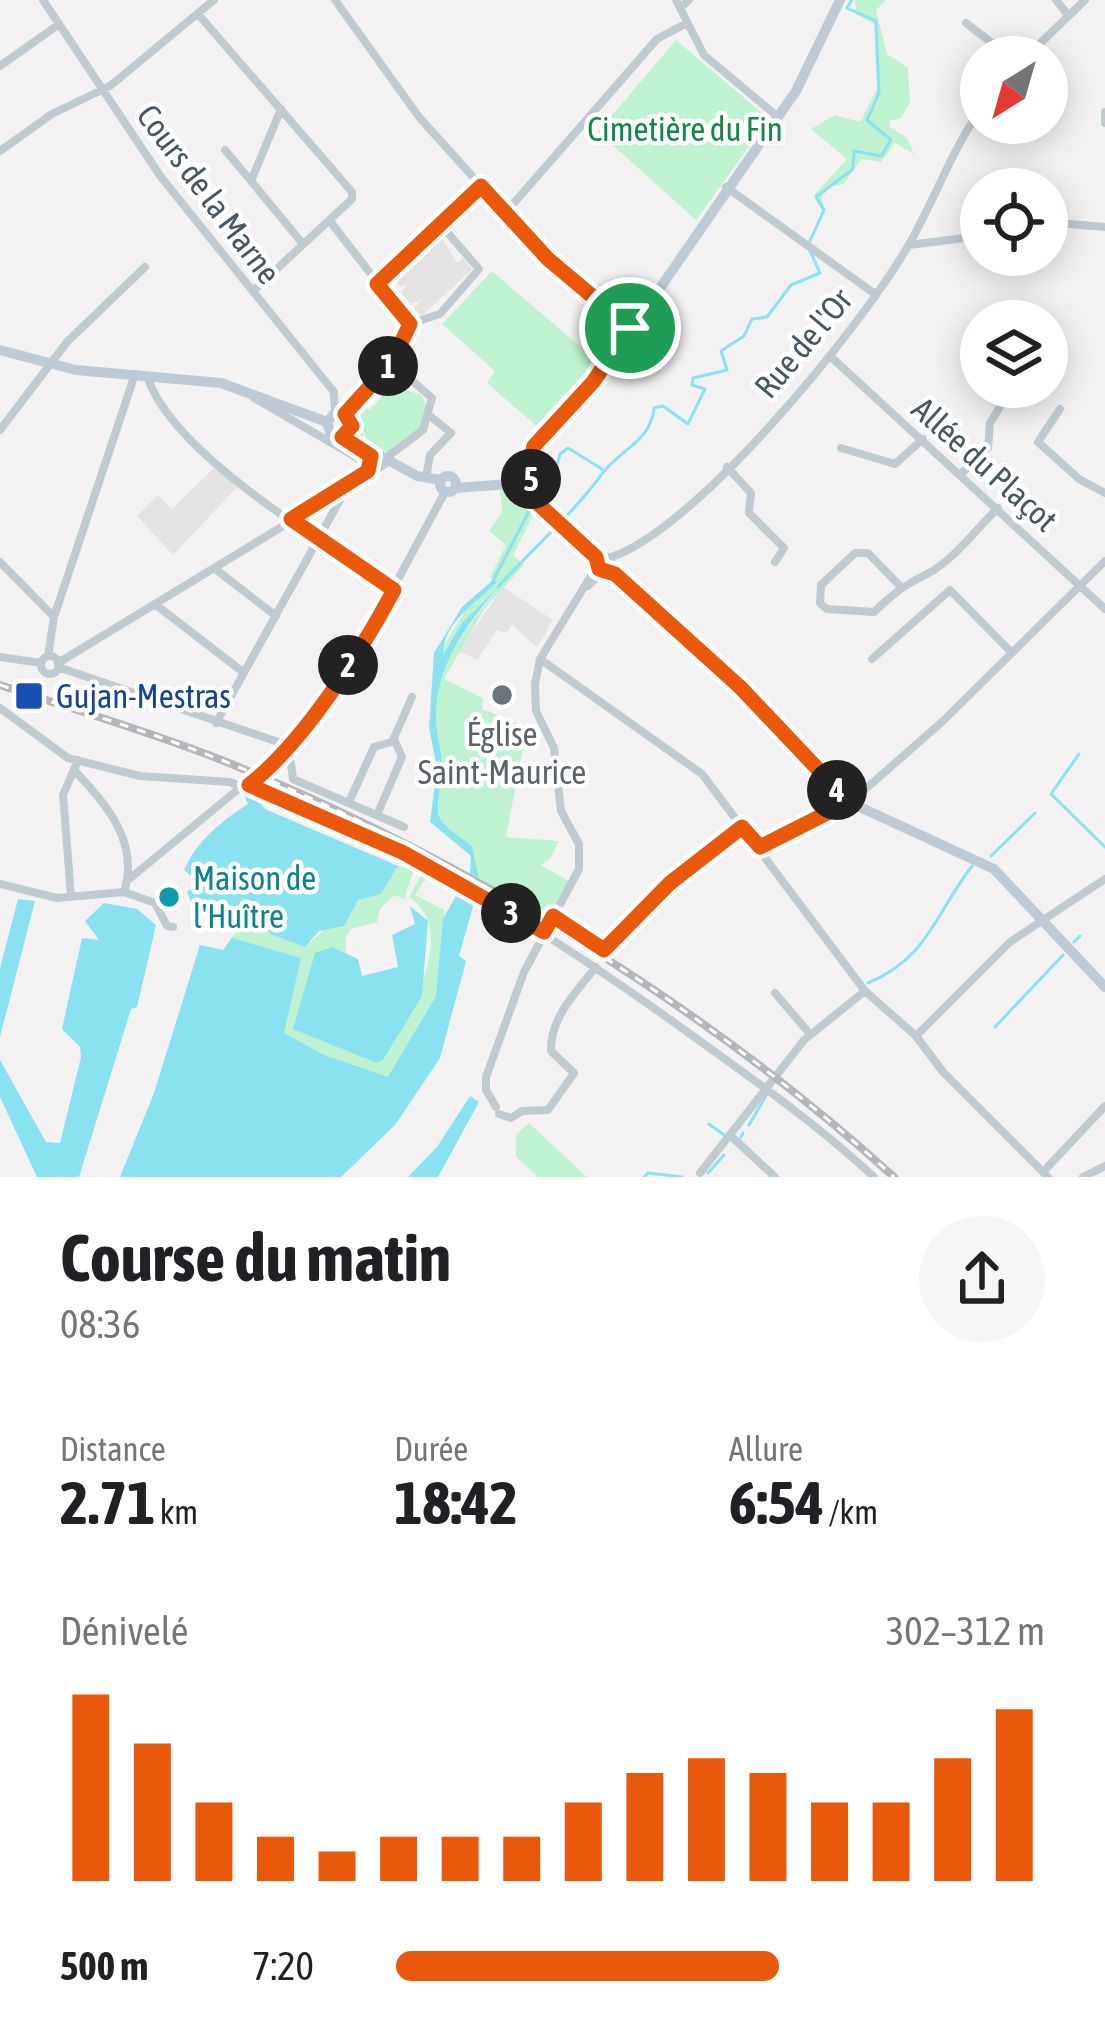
<!DOCTYPE html>
<html lang="fr">
<meta charset="utf-8">
<style>
:root{--surface:#fff;--page:#f6f6f6;--text:#202124;--muted:#757577;--accent:#ea580c}
body{margin:0;font-family:"Asap Condensed",sans-serif;background:var(--page);color:var(--text);height:100vh;display:flex;flex-direction:column;font-size:45px;white-space:nowrap}
*{box-sizing:border-box;margin:0}
p{font-size:39px;color:var(--muted)}
.icon{flex:none;width:66px;height:66px;fill:none;stroke:currentColor;stroke-width:2;stroke-linecap:round;stroke-linejoin:round}
.map{position:relative;height:1177px;overflow:hidden}
.sheet{display:flex;flex-direction:column;background:var(--surface);flex:1}
.sheet>*{flex:none}
.needle{width:78px;rotate:217deg}
.tools{position:absolute;left:960px;top:36px;display:grid;gap:24px}
.tools a{display:grid;place-items:center;width:108px;height:108px;border-radius:50%;background:var(--surface);box-shadow:0 6px 30px #0003;font-size:60px}
.pin{position:absolute;display:grid;place-items:center;width:102px;height:102px;color:#fff;margin:-51px;border:6px solid #fff;border-radius:50%;box-shadow:0 3px 12px #0007}
.km{position:absolute;width:60px;height:60px;margin:-30px;border-radius:50%;background:#222;color:#fff;font-size:33px;line-height:60px;text-align:center}
.round{display:grid;place-items:center;flex:none;width:126px;height:126px;border-radius:63px;background:var(--page)}
.headline{display:flex;align-items:center;justify-content:space-between;height:204px;padding:0 60px}
h1{font-size:66px;font-weight:700;line-height:90px}
.figures{display:grid;grid-template-columns:repeat(3,1fr);gap:18px;height:204px;padding:12px 60px}
.figures div{display:grid;align-content:center}
.figures b{font-size:60px;font-weight:700}
.figures small{font-size:33px;font-weight:400}
.figures p{font-size:33px}
.chart{height:336px;padding:24px 60px}
.chart p{display:flex;justify-content:space-between}
.chart svg{width:100%;height:216px;margin-top:12px;stroke:var(--accent);stroke-width:6}
ul{padding:0 60px;list-style:none;font-size:39px}
li{display:grid;grid-template-columns:192px 144px 1fr;align-items:center;height:90px}
li i{height:30px;border-radius:15px;background:var(--accent)}
.map>svg:first-child{display:block}
</style>
<div class="map">
<svg width="1105" height="1177" viewBox="0 0 1105 1177">
<rect width="100%" height="100%" fill="#f4f1f2"/>
<path fill="#e5e2e4" d="M 440,235 L 457,263 L 463,258 L 472,269 L 422,316 L 414,308 L 422,300 L 411,304 L 401,293 L 407,284 L 401,287 L 394,279 Z
M 215,467 L 238,486 L 173,555 L 137,516 L 158,495 L 172,509 Z
M 503,587 L 553,620 L 537,647 L 512,625 L 506,633 L 497,630 L 477,660 L 459,651 Z"/>
<path fill="#bff2d0" d="M 855,0 L 886,0 L 876,10 L 887,54 L 908,68 L 910,102 L 901,118 L 889,121 L 890,127 L 907,138 L 914,154 L 895,143 L 881,162 L 861,159 L 844,184 L 829,187 L 822,197 L 825,214 L 814,195 L 847,159 L 811,129 L 835,115 L 860,122 L 877,89 L 874,24 L 856,14 Z
M 676,40 L 769,119 L 696,220 L 598,132 Z
M 492,271 L 596,360 L 539,428 L 487,383 L 495,371 L 442,324 Z
M 392,385 L 421,395 L 427,407 L 421,427 L 390,453 L 369,445 L 353,410 L 358,403 L 370,410 Z
M 500,485 L 527,499 L 535,511 L 513,555 L 524,565 L 485,608 L 444,679 L 483,698 L 482,709 L 527,727 L 506,837 L 559,841 L 550,859 L 540,865 L 569,881 L 547,919 L 479,878 L 472,846 C 430,814 437,822 442,772 C 444,755 435,734 436,716 C 436,664 468,625 501,586 L 462,623 L 443,656 L 442,649 L 469,604 L 496,582 L 490,577 L 506,545 L 489,531 L 502,512 Z
M 398,866 L 414,869 L 404,899 L 394,895 L 380,909 L 377,922 L 351,929 L 346,937 L 344,1048 L 378,1063 L 383,1060 C 407,1021 461,929 409,897 L 425,869 L 430,871 L 415,895 L 444,910 L 443,982 L 404,1079 L 124,1177 L 160,1087 L 200,945 L 223,950 L 245,919 L 311,942 L 328,926 L 343,926 L 358,900 L 381,894 Z
M 529,1123 L 587,1177 L 538,1177 L 516,1157 L 516,1135 Z"/>
<path fill="#8ae2f1" d="M 494,579 L 497,582 C 476,603 443,622 443,655 L 462,623 L 501,585 C 468,622 436,665 436,716 C 435,734 444,754 442,771 C 437,822 429,814 472,846 L 479,878 L 470,873 L 471,856 L 430,822 L 437,768 L 429,728 L 434,653 L 462,607 Z
M 252,793 L 265,809 L 398,866 L 381,894 L 358,900 L 344,926 L 319,931 L 305,947 L 270,934 L 268,927 L 192,904 L 187,892 L 199,882 L 184,870 C 197,841 220,822 248,804 L 245,797 Z
M 461,887 L 476,896 L 459,956 L 466,961 L 440,1058 L 395,1125 L 341,1177 L 120,1177 L 154,1093 L 200,945 L 223,950 L 232,938 L 301,958 L 284,1033 L 324,1055 L 388,1077 L 436,996 L 443,919 Z
M 18,899 L 35,901 L 0,1037 L 0,968 Z
M 104,903 L 137,909 L 156,925 L 137,1007 L 131,1009 L 79,1177 L 37,1177 L 0,1097 L 0,1060 L 46,1142 L 60,1143 L 81,1057 L 80,1047 L 62,1029 L 82,938 L 99,940 L 85,921 Z
M 410,906 L 428,921 L 422,996 L 383,1060 L 377,1063 L 293,1029 L 315,953 L 332,947 L 358,959 L 362,976 L 398,967 L 392,935 L 415,924 Z
M 470,1096 L 479,1102 L 438,1177 L 408,1177 L 437,1147 Z"/>
<g fill="none" stroke-linecap="round" stroke-linejoin="round">
<path stroke="#8ae2f1" stroke-width="3" d="M 810,241 L 824,210 L 816,197 L 853,169 L 854,151 L 881,156 L 891,140 L 867,120 L 879,93 L 876,21 L 847,8 L 852,0
M 492,583 L 529,511 L 552,485 L 560,454 L 568,448 L 602,469
M 498,587 C 533,548 571,516 602,474 C 619,450 651,442 654,408 L 663,406 L 688,424 L 705,389 L 692,385 L 693,378 L 727,370 L 721,351 L 744,336 L 752,319 L 767,317 L 791,285 L 820,273 L 810,251
M 1079,754 L 1051,794 L 1105,847
M 991,856 L 1035,813
M 1074,942 L 1080,936
M 868,983 C 928,958 935,914 972,866
M 995,1027 L 1063,955
M 709,1124 L 727,1137
M 749,1125 L 767,1094
M 741,1137 L 743,1133
M 708,1173 L 724,1155
M 644,1177 L 648,1173 L 682,1177"/>
<path stroke="#bfcad1" stroke-width="8" d="M 43,0 L 161,177 L 334,392 L 335,413
M 335,0 L 419,117 L 547,259 L 630,328
M 676,0 L 704,55 L 778,117
M 1056,0 L 1068,15
M 680,8 L 689,0
M 198,14 L 352,192 L 352,199 L 253,291
M 966,23 L 1010,57
M 1026,57 L 1085,0
M 0,66 L 58,25
M 281,109 L 251,181 L 303,244
M 1105,112 L 1105,123
M 225,150 L 251,181
M 0,151 L 52,114 L 110,86 L 214,0
M 726,187 L 875,294
M 506,212 L 657,39 L 687,23
M 330,221 C 357,257 383,288 409,324 L 391,362 L 345,414
M 1047,222 L 1105,227
M 909,245 L 981,236
M 377,284 L 481,186
M 409,324 L 440,314 L 479,269 L 441,225
M 977,348 L 981,352
M 830,356 L 1105,609
M 147,376 C 172,455 326,543 394,590
M 254,398 L 373,467
M 1060,409 L 1038,442 L 1079,479 L 1105,493
M 0,430 L 67,342 L 145,267
M 841,448 L 895,464 L 923,439
M 386,458 L 423,430 L 432,398 L 391,362
M 727,467 L 751,493 L 749,513 L 784,548 L 775,562
M 961,474 L 988,448 L 990,423 L 1012,387
M 426,478 L 430,455 L 451,433 L 430,416
M 608,558 C 693,534 862,326 908,246 C 934,202 951,151 981,109
M 0,562 L 54,617
M 214,568 L 276,616
M 588,586 L 603,571
M 901,587 L 868,553 L 855,553 L 821,585 L 820,603 L 827,609 L 874,612 C 895,592 903,586 927,574 C 953,561 977,528 998,508
M 156,605 L 243,672
M 48,656 L 54,617 L 135,374
M41 665a9 9 0 1 1 18 0a9 9 0 1 1-18 0Z
M 0,657 L 41,663
M 540,659 L 702,774 L 865,991
M 872,659 L 950,590 L 1012,653
M 58,663 L 385,464
M 58,667 L 287,745
M 0,708 L 68,758 L 140,776 L 230,782 L 244,788
M 216,723 L 341,498 L 337,490
M 393,740 L 412,697
M 281,754 L 291,763 L 293,779 L 404,827
M 74,770 C 106,804 140,842 124,892
M 249,785 C 407,842 550,933 686,1031 C 751,1078 816,1123 874,1177
M 349,802 L 374,747 L 395,741 L 402,757 L 377,815
M 760,847 L 845,807 L 943,721 L 1105,561
M 128,880 L 281,754 L 368,635 L 445,492
M 0,884 L 57,898 L 124,892 L 155,903 L 167,926 L 173,927
M 71,896 L 63,795 L 78,760
M 553,916 L 604,950 L 670,883 L 744,826
M 775,993 L 810,1034
M 916,1036 L 943,1072 L 1048,1177
M 496,1107 L 486,1090 L 486,1077 L 524,972 L 579,869 L 579,844 L 561,811 L 554,748 L 536,711 L 535,684 L 540,659 L 597,566
M 499,1114 L 511,1118 L 522,1111 L 548,1110 L 574,1073 L 551,1051 C 550,1018 576,992 596,967
M 731,1136 L 775,1177
M 1043,1172 L 1105,1106
M 700,1173 L 804,1040 L 865,991 L 916,1036 L 1010,942 L 1105,879
M 1083,1177 L 1105,1166"/>
<path stroke="#becbd6" stroke-width="10" d="M 0,350 L 76,370 L 221,383 L 327,422
M 327,422 L 335,413 L 345,414 L 363,446 L 417,476 L 441,480
M 327,422 L 330,433 L 358,448
M 518,463 L 607,365 L 796,91 L 840,0
M506 476a13 13 0 1 1 26 0a13 13 0 1 1-26 0Z
M440 484a8 8 0 1 1 16 0a8 8 0 1 1-16 0Z
M 455,488 L 510,484
M 522,488 L 598,560
M597 564a7 7 0 1 1 14 0a7 7 0 1 1-14 0Z
M 608,569 L 740,687 L 849,802 L 994,869 L 1105,987"/>
<g stroke="#b3b7bc" stroke-width="8">
<path id="rail" d="M 0,685 C 75,710 151,732 224,761 C 463,858 702,1003 894,1177"/>
</g>
<use href="#rail" stroke="#fff" stroke-width="3" stroke-dasharray="9" stroke-linecap="butt"/>
</g>
<g fill="none" stroke-linecap="round" stroke-linejoin="round">
<g stroke="#fff" stroke-width="24">
<path id="route" d="M 481,186 L 548,259 L 630,328 L 593,382 L 534,446 L 529,468 L 534,500 L 596,557 L 599,569 L 615,574 L 740,687 L 849,802 L 760,847 L 742,827 L 670,883 L 604,950 L 553,916 L 544,932 L 404,853 L 249,785 C 305,741 360,653 394,590 L 291,519 L 368,471 L 371,456 L 342,437 L 352,426 L 345,414 L 392,362 L 410,324 L 377,284 Z"/>
</g>
<use href="#route" stroke="#ea580c" stroke-width="15"/>
</g>
<circle fill="#6b7280" stroke="#fff" stroke-width="4.5" cx="502" cy="695" r="12"/>
<rect fill="#1a4fb4" stroke="#fff" stroke-width="4.5" x="14" y="681" width="30" height="30" rx="6"/>
<circle fill="#0f9aa8" stroke="#fff" stroke-width="4.5" cx="169" cy="897" r="12"/>
<g text-anchor="middle" dominant-baseline="central" stroke-width="9" stroke-linejoin="round" paint-order="stroke">
<g font-size="33" fill="#128846" stroke="#fff">
<text x="685" y="129">Cimetière du Fin</text>
</g>
<g font-size="33" fill="#485660" stroke="#fff">
<text transform="translate(209 194) rotate(53)">Cours de la Marne</text>
<text transform="translate(803 343) rotate(-50)">Rue de l'Or</text>
<text transform="translate(985 464) rotate(42)">Allée du Plaçot</text>
</g>
<g font-size="33" fill="#164399" stroke="#fff" text-anchor="start">
<text x="56" y="696">Gujan-Mestras</text>
</g>
<g font-size="33" fill="#5b616d" stroke="#fff">
<text x="502" y="734">Église<tspan x="502" dy="38">Saint-Maurice</tspan></text>
</g>
<g font-size="33" fill="#0d838f" stroke="#fff" text-anchor="start">
<text x="193" y="878">Maison de<tspan x="193" dy="38">l'Huître</tspan></text>
</g>
</g>
</svg>
<div class="tools">
<a><svg class="needle" viewBox="-14 -14 28 28"><path d="M0-13l5 13h-10z" fill="#e53935"/><path d="M0 13l5-13h-10z" fill="#757577"/></svg></a>
<a><svg class="icon" aria-label="locate" viewBox="0 0 24 24"><circle cx="12" cy="12" r="6"/><path d="M12 2v4M12 18v4M2 12h4M18 12h4"/></svg></a>
<a><svg class="icon" aria-label="layers" viewBox="0 0 24 24"><path d="M12 4l9 5-9 5-9-5zM3 14l9 5 9-5"/></svg></a>
</div>
<div class="pin" style="left:630px;top:328px;background:#1e9e55"><svg class="icon" aria-label="arrive" viewBox="0 0 24 24"><path d="M6 21V4h12l-3 4 3 4H6"/></svg></div>
<b class="km" style="left:388px;top:366px">1</b>
<b class="km" style="left:348px;top:665px">2</b>
<b class="km" style="left:511px;top:913px">3</b>
<b class="km" style="left:837px;top:790px">4</b>
<b class="km" style="left:531px;top:479px">5</b>
</div>
<section class="sheet">
<div class="headline"><div><h1>Course du matin</h1><p>08:36</p></div><a class="round"><svg class="icon" aria-label="share" viewBox="0 0 24 24"><path d="M12 15V3M7 8l5-5 5 5M5 13v7h14v-7"/></svg></a></div>
<div class="figures">
<div><p>Distance</p><b>2.71<small> km</small></b></div>
<div><p>Durée</p><b>18:42</b></div>
<div><p>Allure</p><b>6:54<small> /km</small></b></div>
</div>
<div class="chart"><p><span>Dénivelé</span>302–312 m</p>
<svg viewBox="0 0 160 44" preserveAspectRatio="none"><path d="M5 44V6M15 44V16M25 44V28M35 44V35M45 44V38M55 44V35M65 44V35M75 44V35M85 44V28M95 44V22M105 44V19M115 44V22M125 44V28M135 44V28M145 44V19M155 44V9"/></svg>
</div>
<ul>
<li><b>500 m</b>7:20<i style="width:59%"></i></li>
</ul>
</section>
